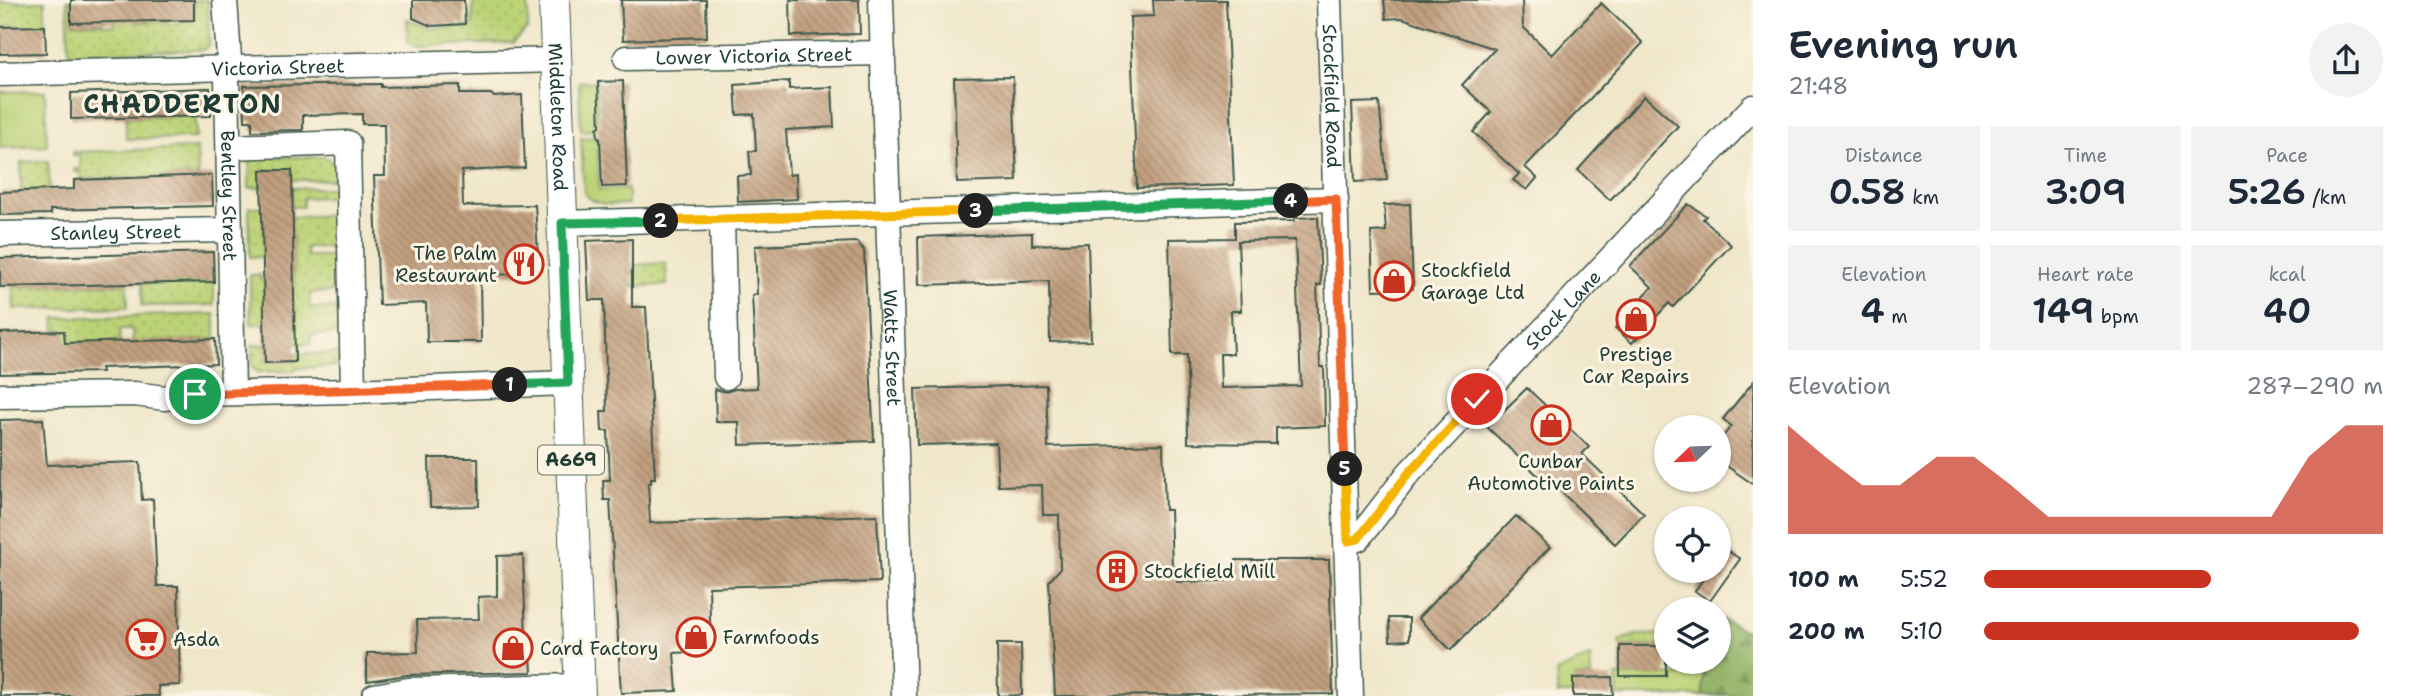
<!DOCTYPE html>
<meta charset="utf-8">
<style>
:root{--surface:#fff;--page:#f2f2f3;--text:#1f2937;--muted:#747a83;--accent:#c8321e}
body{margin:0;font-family:"Shantell Sans",sans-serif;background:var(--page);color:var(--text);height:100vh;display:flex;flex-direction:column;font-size:26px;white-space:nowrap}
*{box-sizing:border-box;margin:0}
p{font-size:23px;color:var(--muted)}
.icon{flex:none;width:38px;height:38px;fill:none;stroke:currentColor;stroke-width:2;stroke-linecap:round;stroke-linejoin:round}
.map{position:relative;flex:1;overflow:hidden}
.details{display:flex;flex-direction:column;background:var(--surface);width:665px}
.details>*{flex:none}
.needle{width:46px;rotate:247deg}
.fabs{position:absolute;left:1654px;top:415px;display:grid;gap:14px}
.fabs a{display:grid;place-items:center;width:77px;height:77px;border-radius:50%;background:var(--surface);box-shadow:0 2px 5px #0004;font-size:35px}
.pin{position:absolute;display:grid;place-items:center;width:60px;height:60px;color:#fff;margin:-30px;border:4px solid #fff;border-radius:50%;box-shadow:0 2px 7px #0007}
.km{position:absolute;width:35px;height:35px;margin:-18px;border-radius:50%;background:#222;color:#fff;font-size:19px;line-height:35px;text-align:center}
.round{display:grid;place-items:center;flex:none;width:74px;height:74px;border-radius:37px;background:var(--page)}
.head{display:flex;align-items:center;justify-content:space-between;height:119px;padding:0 35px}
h1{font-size:38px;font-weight:600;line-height:52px}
.stats{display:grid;grid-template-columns:repeat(3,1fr);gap:10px;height:119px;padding:7px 35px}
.stats div{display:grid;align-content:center;border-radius:0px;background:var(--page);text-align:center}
.stats b{font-size:35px;font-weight:600}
.stats small{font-size:19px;font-weight:400}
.stats p{font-size:19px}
.chart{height:196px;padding:14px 35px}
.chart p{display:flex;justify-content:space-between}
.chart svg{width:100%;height:126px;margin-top:7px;fill:var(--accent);opacity:.7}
ul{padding:0 35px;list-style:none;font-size:23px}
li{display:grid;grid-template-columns:112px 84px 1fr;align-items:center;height:52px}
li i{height:18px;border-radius:9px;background:var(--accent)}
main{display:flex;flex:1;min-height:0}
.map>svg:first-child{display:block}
</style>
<main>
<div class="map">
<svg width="1753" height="696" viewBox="0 0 1753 696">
<defs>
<pattern id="forest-firs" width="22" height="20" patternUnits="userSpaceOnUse" patternTransform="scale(1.75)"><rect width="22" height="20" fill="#94b467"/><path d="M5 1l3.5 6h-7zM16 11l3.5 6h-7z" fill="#789456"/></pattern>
<pattern id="garden-dots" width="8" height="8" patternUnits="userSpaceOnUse" patternTransform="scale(1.75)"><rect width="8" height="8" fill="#bbd276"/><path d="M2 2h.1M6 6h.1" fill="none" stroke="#a0b567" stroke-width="1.8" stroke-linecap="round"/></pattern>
<pattern id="building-back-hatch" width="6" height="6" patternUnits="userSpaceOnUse" patternTransform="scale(1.75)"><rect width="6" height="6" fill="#c29f7f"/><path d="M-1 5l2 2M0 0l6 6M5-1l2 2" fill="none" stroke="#9d8369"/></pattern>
</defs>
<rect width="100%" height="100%" fill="#fcf5e5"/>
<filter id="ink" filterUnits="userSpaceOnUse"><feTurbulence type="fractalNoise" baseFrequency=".0143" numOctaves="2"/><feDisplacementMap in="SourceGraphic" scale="14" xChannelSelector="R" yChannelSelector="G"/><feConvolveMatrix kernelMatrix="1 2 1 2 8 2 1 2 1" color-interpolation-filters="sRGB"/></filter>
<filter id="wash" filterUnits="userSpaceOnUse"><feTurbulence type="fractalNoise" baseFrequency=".00686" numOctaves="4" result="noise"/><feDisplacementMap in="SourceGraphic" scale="28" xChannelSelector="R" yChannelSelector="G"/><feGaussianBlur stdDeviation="1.57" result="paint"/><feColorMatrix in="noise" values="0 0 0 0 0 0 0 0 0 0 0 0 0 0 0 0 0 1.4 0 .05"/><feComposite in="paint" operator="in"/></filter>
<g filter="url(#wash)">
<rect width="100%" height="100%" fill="#f0e7ca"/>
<path fill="#bbd276" stroke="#6d8855" stroke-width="2" d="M 596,81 L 597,125 L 593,130 L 581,131 L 579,82 Z
M 45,91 L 47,146 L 0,148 L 0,92 Z
M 593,137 L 598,142 L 599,190 L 628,189 L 628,204 C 611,205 596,207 584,193 L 581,138 Z
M 1590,657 L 1591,677 L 1574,678 L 1573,694 L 1558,694 L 1556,672 Z
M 1698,662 L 1703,662 L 1703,696 L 1618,696 L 1616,676 L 1698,675 Z"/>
<path fill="url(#forest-firs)" stroke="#5a784e" stroke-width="2" d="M 1719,617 L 1753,635 L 1753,694 L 1703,696 L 1703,662 L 1718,662 Z"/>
<path fill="url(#garden-dots)" stroke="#6d8855" stroke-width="2" d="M 67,0 L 71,0 L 72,23 L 102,23 L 103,25 L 114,25 L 114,22 L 136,0 L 137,22 L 168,21 L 169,24 L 181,24 L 181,21 L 194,20 L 194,0 L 208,0 L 209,44 L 203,50 L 69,53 Z
M 477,0 L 528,0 L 528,28 L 513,43 L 413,46 L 408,42 L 407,19 L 430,29 L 470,26 L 473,22 L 473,5 Z
M 45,1 L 45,26 L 0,27 L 0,2 Z
M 196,116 L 196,138 L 126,139 L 126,118 Z
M 197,148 L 198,176 L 80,179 L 80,172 L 74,172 L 74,169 L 80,169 L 80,155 L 73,155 L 73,152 Z
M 256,157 L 325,157 C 333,162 336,167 336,177 L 332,180 L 292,180 L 292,170 L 262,170 L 261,188 L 249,188 L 250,160 Z
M 48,161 L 50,190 L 21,191 L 21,162 Z
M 292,188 L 332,188 L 335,190 L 335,195 L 333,197 L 303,198 L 303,207 L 292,207 Z
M 249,207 L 262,207 L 292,217 L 333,215 L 336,219 L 336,244 L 333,247 L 306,247 L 306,256 L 333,256 L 334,265 L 338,268 L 338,289 L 334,292 L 310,293 L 310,308 L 334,308 L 338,312 L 339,330 L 335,334 L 311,335 L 311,344 L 295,344 L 294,305 L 264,324 L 251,324 L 250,275 L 260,275 L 260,279 L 294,293 L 293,236 L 264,257 L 250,257 Z
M 666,263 L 667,285 L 618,287 L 626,273 L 635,272 L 634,265 Z
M 214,282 L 214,305 L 142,306 L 142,284 Z
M 127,284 L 128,307 L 14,309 L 13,287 Z
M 215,314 L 215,339 L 133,342 L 132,329 L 120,329 L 120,342 L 65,343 L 64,330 L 55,330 L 55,318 Z
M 252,345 L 265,345 L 295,362 L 295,354 L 339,353 L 339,366 L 296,368 L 296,371 L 258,372 L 252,366 Z
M 1666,634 L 1666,646 L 1620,646 L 1619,641 L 1636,635 Z"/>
<g id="blocks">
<path fill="url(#building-back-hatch)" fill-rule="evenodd" d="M 71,0 L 194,0 L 194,20 L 71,23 Z
M 413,0 L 464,0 L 465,24 L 431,26 L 413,18 Z
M 621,0 L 706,0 L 707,37 L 623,40 Z
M 790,0 L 859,0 L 860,34 L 791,36 Z
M 1153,0 L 1226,0 L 1234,185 L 1137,188 L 1130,17 L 1154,16 Z
M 1384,0 L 1522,0 L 1523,27 L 1552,55 L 1601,3 L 1643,43 L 1525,167 L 1537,178 L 1527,190 L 1513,180 L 1519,174 L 1473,132 L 1491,112 L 1462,85 L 1495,49 L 1402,18 L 1386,19 Z
M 45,26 L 46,53 L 0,54 L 0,27 Z
M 1013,77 L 1017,181 L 957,183 L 954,78 Z
M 623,81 L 627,186 L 602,187 L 600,139 L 598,138 L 597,128 L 600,126 L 598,82 Z
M 789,81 L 789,89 L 832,87 L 834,127 L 786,130 L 789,175 L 796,174 L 797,199 L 738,202 L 737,176 L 751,175 L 749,151 L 756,151 L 754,114 L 737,115 L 735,85 Z
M 381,84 L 381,87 L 460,85 L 460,94 L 491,94 L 494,97 L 522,95 L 525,168 L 462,171 L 463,206 L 535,205 L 538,253 L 532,253 L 533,274 L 480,275 L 481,342 L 427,342 L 426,303 L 379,305 L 374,176 L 385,176 L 384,124 L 362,124 L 362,114 L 303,115 L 303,130 L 252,131 L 252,121 L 245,121 L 244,86 Z
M 210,88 L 211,116 L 71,119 L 71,93 Z
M 1644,96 L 1678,126 L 1610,200 L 1578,170 Z
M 1379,102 L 1387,180 L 1355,182 L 1352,103 Z
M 261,170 L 292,170 L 295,362 L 265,363 Z
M 212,175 L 213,206 L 50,210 L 51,214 L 0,215 L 0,192 L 74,189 L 74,180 Z
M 1410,204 L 1413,289 L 1373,290 L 1371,232 L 1386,231 L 1384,205 Z
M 1688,204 L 1706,216 L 1703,219 L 1731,245 L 1673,307 L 1669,303 L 1632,343 L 1615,328 L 1652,287 L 1630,266 Z
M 1318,217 L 1321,285 L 1317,285 L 1320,367 L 1324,367 L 1325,426 L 1276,428 L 1276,444 L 1188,443 L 1187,355 L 1172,355 L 1169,239 L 1235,238 L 1235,222 L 1294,221 L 1294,218 ZM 1295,240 L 1301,386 L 1221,388 L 1220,354 L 1233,354 L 1231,311 L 1241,311 L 1238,241 Z
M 1032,233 L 1032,245 L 1088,243 L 1091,341 L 1050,342 L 1049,281 L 919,285 L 918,237 Z
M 632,239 L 632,307 L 646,307 L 655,478 L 651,478 L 651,483 L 648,483 L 650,523 L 877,515 L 880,582 L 709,587 L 711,651 L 674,653 L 677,691 L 621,693 L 610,500 L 604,500 L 603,480 L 610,480 L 608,431 L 602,431 L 601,411 L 607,411 L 604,300 L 589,300 L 586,241 Z
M 857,242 L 864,250 L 874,441 L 740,445 L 739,422 L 716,422 L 715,389 L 726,392 L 735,389 L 757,388 L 752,295 L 757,294 L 755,246 Z
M 213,252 L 214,282 L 0,287 L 0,258 Z
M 64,331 L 65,343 L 215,339 L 216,364 L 101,368 L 102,372 L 0,374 L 0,333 Z
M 1753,382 L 1753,484 L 1718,460 L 1718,443 L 1731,426 L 1723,419 Z
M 1046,385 L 1048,447 L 1163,444 L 1165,510 L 1170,510 L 1172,566 L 1175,566 L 1177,582 L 1226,581 L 1226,573 L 1237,573 L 1236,560 L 1329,560 L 1333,694 L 1055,696 L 1049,581 L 1060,569 L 1059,515 L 1043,515 L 1042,485 L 998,486 L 996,443 L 917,445 L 915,389 Z
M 1527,388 L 1589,447 L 1582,454 L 1644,514 L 1615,544 L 1553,484 L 1550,487 L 1487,427 Z
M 43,419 L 47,465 L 140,462 L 142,500 L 153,499 L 157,586 L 178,586 L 180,685 L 158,686 L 159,696 L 0,696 L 0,420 Z
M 429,458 L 478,458 L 479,506 L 430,507 Z
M 1516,516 L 1550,547 L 1451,650 L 1418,618 Z
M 1725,549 L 1740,559 L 1710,601 L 1695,591 L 1709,570 L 1718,570 L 1718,558 Z
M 523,555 L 526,638 L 530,638 L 532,672 L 407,675 L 367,681 L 367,653 L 418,652 L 417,620 L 479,619 L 478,597 L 497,596 L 497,556 Z
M 1389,618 L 1409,618 L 1409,640 L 1390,641 Z
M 997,644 L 1021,644 L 1022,695 L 998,696 Z
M 1620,646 L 1666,646 L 1666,676 L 1620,676 Z
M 1612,677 L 1613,696 L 1573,696 L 1573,678 Z"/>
</g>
</g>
<g filter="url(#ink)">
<use href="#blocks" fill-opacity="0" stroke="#3e564a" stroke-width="2"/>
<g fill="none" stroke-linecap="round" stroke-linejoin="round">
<g stroke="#3e564a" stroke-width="27">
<g id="minor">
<path id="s1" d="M 225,0 L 229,58 L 227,79 L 233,393"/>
<path id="s2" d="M 881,0 L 904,696"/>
<path id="s3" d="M 1329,0 L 1351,696"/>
<path id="s4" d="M 626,58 L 883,53"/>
<path id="s5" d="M 0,74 L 556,60"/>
<path d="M 229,147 L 348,143 L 353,391"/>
<path d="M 722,220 L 726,377"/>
<path d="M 563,223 L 1336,199"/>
<path id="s6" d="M 0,234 L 229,230"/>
<path d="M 0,396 L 135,394 L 164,398 L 195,394 L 353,391 L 568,383"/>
<path id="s7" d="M 1348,541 L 1358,539 L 1408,474 L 1753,107"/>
<path d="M 374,696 L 408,690 L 580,686"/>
</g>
</g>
<g stroke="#3e564a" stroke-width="32">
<g id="major">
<path id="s8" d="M 554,0 L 580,696"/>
</g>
</g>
<use href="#minor" stroke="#fff" stroke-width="24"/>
<use href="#major" stroke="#fff" stroke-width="30"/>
</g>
</g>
<g fill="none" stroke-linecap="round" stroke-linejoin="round" filter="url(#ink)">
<g stroke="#fff" stroke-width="14">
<path id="split-1" d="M 195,394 L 510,385"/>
</g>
<g stroke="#fff" stroke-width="14">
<path id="split-2" d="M 510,385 L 568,383 L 562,223 L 661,221"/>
</g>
<g stroke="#fff" stroke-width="14">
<path id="split-3" d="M 661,221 L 976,211"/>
</g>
<g stroke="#fff" stroke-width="14">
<path id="split-4" d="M 976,211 L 1291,201"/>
</g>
<g stroke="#fff" stroke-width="14">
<path id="split-5" d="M 1291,201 L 1336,199 L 1345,469"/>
</g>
<g stroke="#fff" stroke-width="14">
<path id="split-6" d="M 1345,469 L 1348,541 L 1358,539 L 1408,474 L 1477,399"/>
</g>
<use href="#split-1" stroke="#f0652b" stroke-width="9"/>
<use href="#split-2" stroke="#22a559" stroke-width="9"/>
<use href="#split-3" stroke="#f5b400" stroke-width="9"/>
<use href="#split-4" stroke="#22a559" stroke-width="9"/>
<use href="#split-5" stroke="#f0652b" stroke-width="9"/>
<use href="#split-6" stroke="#f5b400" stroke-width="9"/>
</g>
<defs>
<g id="restaurant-ring" transform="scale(2.0125)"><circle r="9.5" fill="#fcf5e5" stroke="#c8321e" stroke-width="1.5"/><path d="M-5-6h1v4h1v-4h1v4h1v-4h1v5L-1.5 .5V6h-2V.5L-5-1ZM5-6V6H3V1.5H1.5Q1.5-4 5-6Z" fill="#c8321e"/></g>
<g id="shop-ring" transform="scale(2.0125)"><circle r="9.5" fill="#fcf5e5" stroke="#c8321e" stroke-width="1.5"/><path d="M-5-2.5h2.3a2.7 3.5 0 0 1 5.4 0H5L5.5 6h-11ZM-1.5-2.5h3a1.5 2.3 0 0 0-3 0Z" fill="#c8321e"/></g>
<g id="building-ring" transform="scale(2.0125)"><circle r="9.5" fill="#fcf5e5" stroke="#c8321e" stroke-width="1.5"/><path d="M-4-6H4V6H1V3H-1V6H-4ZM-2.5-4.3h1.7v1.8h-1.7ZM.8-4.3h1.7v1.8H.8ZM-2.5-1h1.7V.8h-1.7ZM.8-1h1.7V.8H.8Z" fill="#c8321e"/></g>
<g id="supermarket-ring" transform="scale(2.0125)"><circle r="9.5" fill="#fcf5e5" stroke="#c8321e" stroke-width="1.5"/><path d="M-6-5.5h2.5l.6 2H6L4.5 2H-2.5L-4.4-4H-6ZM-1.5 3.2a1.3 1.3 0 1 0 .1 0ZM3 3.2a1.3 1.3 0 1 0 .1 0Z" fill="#c8321e"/></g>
</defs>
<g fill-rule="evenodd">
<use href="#restaurant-ring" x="524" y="264"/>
<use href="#shop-ring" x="1394" y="281"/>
<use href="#shop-ring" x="1636" y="319"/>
<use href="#shop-ring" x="1551" y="425"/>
<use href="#building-ring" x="1117" y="571"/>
<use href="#shop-ring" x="696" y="637"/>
<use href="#supermarket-ring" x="146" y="639"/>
<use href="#shop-ring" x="513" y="648"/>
</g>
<g text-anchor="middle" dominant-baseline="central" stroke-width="6" stroke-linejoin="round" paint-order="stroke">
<rect fill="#fcf5e5" stroke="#617469" stroke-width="2" x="538" y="445.5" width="66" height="29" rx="5"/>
<g font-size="18" font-weight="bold" fill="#1f3d34">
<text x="571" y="460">A669</text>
</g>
<g font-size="19" fill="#1f3d34" stroke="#fcf5e5">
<text stroke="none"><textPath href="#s4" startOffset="128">Lower Victoria Street</textPath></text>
<text stroke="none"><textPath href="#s5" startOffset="278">Victoria Street</textPath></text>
<text stroke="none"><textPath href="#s3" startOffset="96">Stockfield Road</textPath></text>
<text stroke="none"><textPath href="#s8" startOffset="117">Middleton Road</textPath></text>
<text stroke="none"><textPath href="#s1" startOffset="196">Bentley Street</textPath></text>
<text stroke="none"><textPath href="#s6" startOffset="116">Stanley Street</textPath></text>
<text stroke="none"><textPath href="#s7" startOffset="318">Stock Lane</textPath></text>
<text stroke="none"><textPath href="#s2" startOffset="348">Watts Street</textPath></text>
</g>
<g font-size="19" fill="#1f3d34" stroke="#fcf5e5" text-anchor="start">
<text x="497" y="253" text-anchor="end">The Palm<tspan x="497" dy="22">Restaurant</tspan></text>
<text x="1421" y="270">Stockfield<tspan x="1421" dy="22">Garage Ltd</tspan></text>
<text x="1636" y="354" text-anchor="middle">Prestige<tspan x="1636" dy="22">Car Repairs</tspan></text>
<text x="1551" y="461" text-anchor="middle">Cunbar<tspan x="1551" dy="22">Automotive Paints</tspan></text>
<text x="1144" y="571">Stockfield Mill</text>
<text x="723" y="637">Farmfoods</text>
<text x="173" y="639">Asda</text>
<text x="540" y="648">Card Factory</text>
</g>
<g font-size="26" font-weight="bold" letter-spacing="2" fill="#1f3d34" stroke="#fcf5e5">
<text x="183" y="103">CHADDERTON</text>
</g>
</g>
</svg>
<div class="fabs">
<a><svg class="needle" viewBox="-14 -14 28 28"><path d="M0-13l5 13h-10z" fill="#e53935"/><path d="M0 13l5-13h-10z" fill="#747a83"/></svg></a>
<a><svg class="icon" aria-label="locate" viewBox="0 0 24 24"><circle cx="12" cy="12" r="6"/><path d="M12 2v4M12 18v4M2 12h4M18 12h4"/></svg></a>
<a><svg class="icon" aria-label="layers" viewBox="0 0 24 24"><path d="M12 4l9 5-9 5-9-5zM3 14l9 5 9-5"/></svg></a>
</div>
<div class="pin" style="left:195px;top:394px;background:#1e9e55"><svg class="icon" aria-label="arrive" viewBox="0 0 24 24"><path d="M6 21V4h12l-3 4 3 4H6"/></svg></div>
<div class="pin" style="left:1477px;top:399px;background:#d93025"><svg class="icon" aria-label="check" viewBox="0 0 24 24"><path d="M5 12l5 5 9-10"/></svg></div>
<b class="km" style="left:510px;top:385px">1</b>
<b class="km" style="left:661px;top:221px">2</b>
<b class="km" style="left:976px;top:211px">3</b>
<b class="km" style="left:1291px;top:201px">4</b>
<b class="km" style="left:1345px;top:469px">5</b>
</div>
<section class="details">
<div class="head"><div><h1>Evening run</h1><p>21:48</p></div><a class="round"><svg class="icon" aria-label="share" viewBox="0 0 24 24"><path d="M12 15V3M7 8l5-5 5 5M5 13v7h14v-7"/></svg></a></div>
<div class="stats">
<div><p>Distance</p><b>0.58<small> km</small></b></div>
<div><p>Time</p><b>3:09</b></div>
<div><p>Pace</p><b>5:26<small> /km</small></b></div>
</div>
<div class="stats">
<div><p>Elevation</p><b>4<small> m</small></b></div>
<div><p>Heart rate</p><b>149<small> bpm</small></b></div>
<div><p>kcal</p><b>40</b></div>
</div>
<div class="chart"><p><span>Elevation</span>287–290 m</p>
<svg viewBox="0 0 160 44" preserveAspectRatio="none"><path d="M0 44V6L10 17L20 27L30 27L40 17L50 17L60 27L70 38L80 38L90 38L100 38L110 38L120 38L130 38L140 17L150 6L160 6V44z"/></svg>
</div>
<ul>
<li><b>100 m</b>5:52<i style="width:57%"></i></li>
<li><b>200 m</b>5:10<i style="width:94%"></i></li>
</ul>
</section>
</main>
